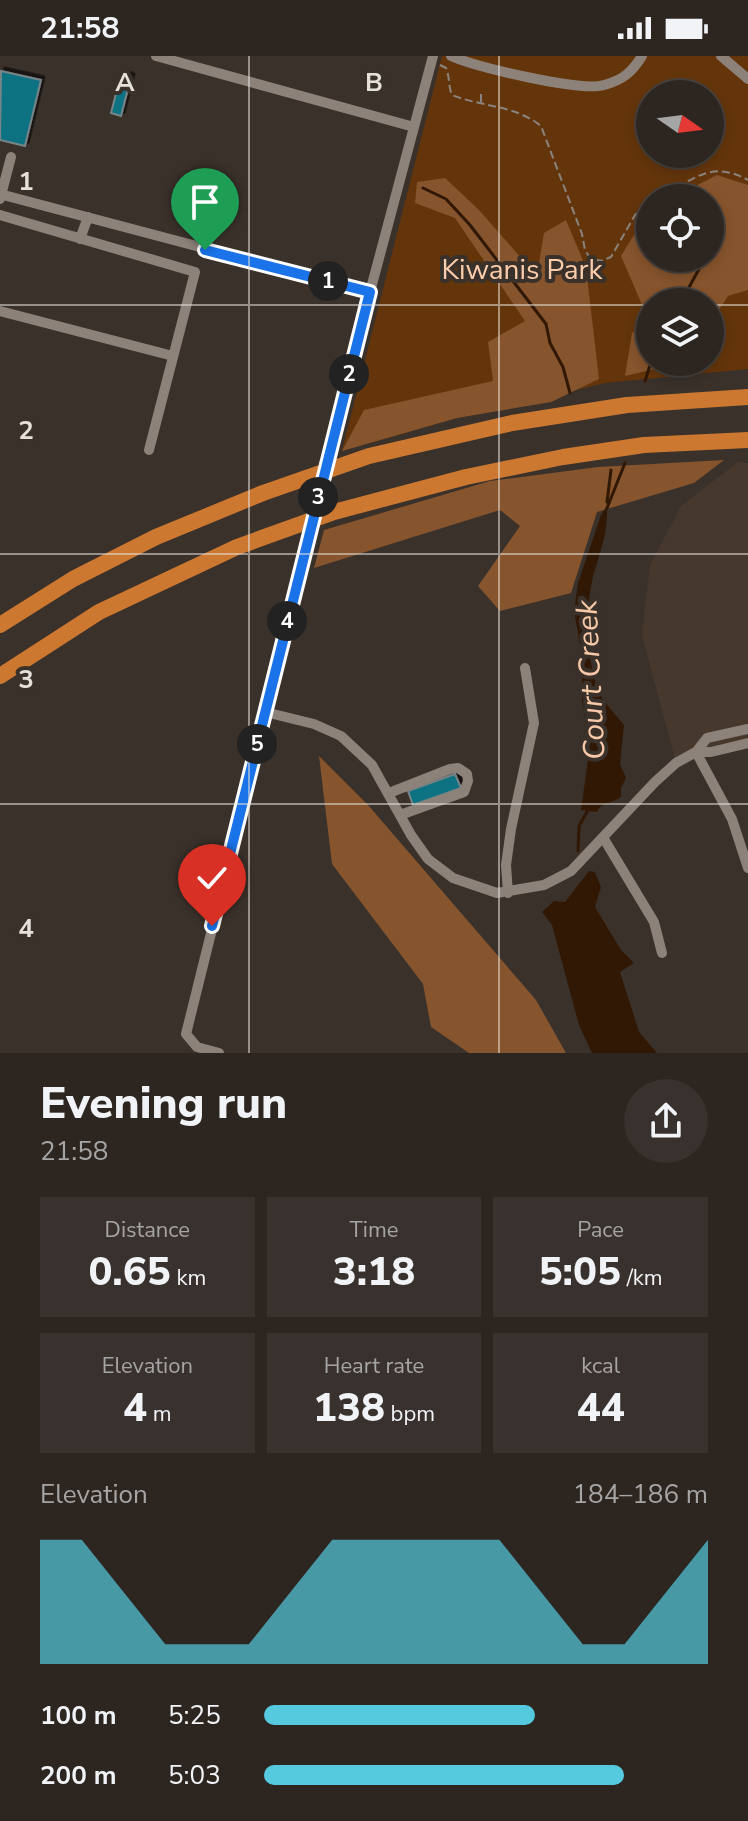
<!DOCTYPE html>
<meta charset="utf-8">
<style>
:root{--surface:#2c2520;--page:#38312d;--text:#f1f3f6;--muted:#a6a5a5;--line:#48423e;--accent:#55cadf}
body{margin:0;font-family:"Nunito Sans",sans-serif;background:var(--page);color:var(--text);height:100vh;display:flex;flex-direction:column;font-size:30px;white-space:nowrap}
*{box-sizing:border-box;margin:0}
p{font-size:26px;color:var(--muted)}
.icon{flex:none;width:44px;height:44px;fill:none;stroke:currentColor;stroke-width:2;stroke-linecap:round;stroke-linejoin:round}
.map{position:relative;height:997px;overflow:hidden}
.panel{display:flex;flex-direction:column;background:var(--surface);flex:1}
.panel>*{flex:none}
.needle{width:52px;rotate:104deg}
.tools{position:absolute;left:636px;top:24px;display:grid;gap:16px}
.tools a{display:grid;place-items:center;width:88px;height:88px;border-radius:50%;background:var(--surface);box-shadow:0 4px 12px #0003,0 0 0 2px var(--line);font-size:40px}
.pin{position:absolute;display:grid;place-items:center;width:68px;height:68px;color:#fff;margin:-82px -34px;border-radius:50% 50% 50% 0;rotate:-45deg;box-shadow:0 0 8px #0007}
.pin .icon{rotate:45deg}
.km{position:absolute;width:40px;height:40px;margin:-20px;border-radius:50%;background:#222;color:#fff;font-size:22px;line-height:40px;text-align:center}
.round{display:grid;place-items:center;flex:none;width:84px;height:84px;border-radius:42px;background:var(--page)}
.headline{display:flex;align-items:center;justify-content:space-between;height:136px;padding:0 40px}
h1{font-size:44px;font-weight:800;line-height:60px}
.figures{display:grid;grid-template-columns:repeat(3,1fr);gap:12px;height:136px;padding:8px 40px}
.figures div{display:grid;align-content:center;border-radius:0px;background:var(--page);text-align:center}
.figures b{font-size:40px;font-weight:800}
.figures small{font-size:22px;font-weight:400}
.figures p{font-size:22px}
.chart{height:224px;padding:16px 40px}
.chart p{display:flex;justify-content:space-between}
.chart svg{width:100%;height:144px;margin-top:8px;fill:var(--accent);opacity:.7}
ul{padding:0 40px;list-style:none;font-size:26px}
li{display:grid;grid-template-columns:128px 96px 1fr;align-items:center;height:60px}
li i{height:20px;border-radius:10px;background:var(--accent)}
.status{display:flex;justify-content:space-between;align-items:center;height:56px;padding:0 40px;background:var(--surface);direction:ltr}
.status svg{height:22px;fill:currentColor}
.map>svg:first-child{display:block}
</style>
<div class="status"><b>21:58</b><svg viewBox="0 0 49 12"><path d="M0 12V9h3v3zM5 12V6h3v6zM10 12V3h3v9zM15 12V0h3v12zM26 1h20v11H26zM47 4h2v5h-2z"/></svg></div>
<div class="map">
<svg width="748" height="997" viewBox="0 0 748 997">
<defs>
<filter id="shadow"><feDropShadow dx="3.5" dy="-3.5" stdDeviation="0" flood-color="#0009"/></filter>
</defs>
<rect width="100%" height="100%" fill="#3a312a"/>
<path fill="#47382e" d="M 738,406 L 748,407 L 748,687 L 676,707 L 642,579 L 650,509 L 681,450 Z"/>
<path fill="#64350b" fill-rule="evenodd" d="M 442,0 L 748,0 L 748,313 L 605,327 L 457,362 L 342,395 ZM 650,38 L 710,38 L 710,98 L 650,98 ZM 650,142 L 710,142 L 710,202 L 650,202 ZM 650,246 L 710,246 L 710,306 L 650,306 Z"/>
<path fill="#86542d" d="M 717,119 L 748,129 L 748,234 L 728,240 L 710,268 L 710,246 L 650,246 L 650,306 L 685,306 L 625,320 L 632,277 L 649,265 L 621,200 L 650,153 L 650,202 L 710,202 L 710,142 L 672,142 Z
M 445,122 L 479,154 L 537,220 L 544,177 L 566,164 L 586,212 L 599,323 L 551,346 L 457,362 L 342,395 L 364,354 L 493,325 L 488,286 L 525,265 L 455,162 L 415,147 L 417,126 Z
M 724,404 L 694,427 L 597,456 L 571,537 L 500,555 L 478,530 L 520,470 L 500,454 L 314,512 L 324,474 L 490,425 L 598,411 Z
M 319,700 L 368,749 L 536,944 L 566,997 L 469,997 L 431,971 L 423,928 L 332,808 Z"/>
<path fill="#311804" d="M 607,450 C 608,478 601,492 594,517 C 585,549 586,602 598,634 C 603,646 616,659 624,669 L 620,708 L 626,722 L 621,732 L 621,741 C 613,747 601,746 597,756 L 581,754 L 590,689 L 582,645 L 582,599 L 574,555 L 578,527 L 601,459 Z
M 589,815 L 595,816 L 601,831 L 595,851 L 621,894 L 634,907 L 620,916 L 639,976 L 657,997 L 592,997 L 579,969 L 552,869 L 542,856 L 554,845 L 565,846 Z"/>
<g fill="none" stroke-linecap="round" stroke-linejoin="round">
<path stroke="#311804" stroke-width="3" d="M 423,132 L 446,143 L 470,169 L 546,268 L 550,287 L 563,311 L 570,337
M 681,246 L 705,202
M 645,325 L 651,306
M 607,446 L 611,414
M 607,452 L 625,407
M 578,795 L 579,770 L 588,754"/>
</g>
<path fill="#0d7282" stroke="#778588" stroke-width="2" filter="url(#shadow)" d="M 1,15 L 41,24 L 25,90 L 0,84 Z
M 121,18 L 131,21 L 121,60 L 111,57 Z
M 455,718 L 461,732 L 413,749 L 408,735 Z"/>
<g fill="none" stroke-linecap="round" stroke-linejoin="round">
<path stroke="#8b837d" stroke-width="2" stroke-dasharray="8 4" stroke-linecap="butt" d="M 440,9 L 446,12 C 450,21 448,30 452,39 C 482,51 515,49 541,70 L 582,178 L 585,194 L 590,202 L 601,205 L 611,201 L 635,159 L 650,145
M 481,46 L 481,36
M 656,142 C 692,127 708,102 748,124"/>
<path stroke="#8d827a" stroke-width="10" d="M 156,0 L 414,71
M 451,0 C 476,11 580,36 604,29 C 623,24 632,16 642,0
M 721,0 L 748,23
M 0,138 L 370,236
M 0,143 L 11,101
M 0,159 L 195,216 L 149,394
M 80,183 L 88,161
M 0,255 L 173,300
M 265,656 L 314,668 L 341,680 L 372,709 L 411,779 L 428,803 L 453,822 L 497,837 L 544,829 L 571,815 L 655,726 L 676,707 L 696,696 L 707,682 L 748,673
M 696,696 L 732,763 L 748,812
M 696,696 L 711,696 L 748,687
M 389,737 L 450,713 L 458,712 L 467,718 L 468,725 L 464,736 L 400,759
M 604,783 L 654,866 L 662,897
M 508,837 L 506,809 L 511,773 L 534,667 L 525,612
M 219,997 L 197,991 L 186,978 L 370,236 L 433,0"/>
<path stroke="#cd7831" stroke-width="16" d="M 0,569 L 73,523 L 156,481 L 263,437 L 369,400 L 512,367 L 627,349 L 748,341
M 0,620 L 99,556 L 237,491 L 334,456 L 466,421 L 563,401 L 644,389 L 748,384"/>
</g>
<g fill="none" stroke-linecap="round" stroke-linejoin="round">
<g stroke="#fff" stroke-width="16">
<path id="route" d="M 205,194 L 370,236 L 212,870"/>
</g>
<use href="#route" stroke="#1a73e8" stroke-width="10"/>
</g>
<path fill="none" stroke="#e6e0db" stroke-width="2" stroke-opacity="0.55" d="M 249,0 L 249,997M 499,0 L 499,997M 0,249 L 650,249M 710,249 L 748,249M 0,498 L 748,498M 0,748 L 748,748"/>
<g text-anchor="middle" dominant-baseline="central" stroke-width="8" stroke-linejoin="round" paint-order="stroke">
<g font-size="28" fill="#fccdab" stroke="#3a312a">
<text x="522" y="214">Kiwanis Park</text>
</g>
<g font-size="30" font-style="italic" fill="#f8c9a8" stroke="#3a312a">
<text transform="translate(591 624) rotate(-93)">Court Creek</text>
</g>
</g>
<g font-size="26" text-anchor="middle" font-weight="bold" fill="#e6e0db" stroke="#3a312a" stroke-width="8" stroke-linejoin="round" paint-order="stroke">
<text x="125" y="35">A</text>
<text x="374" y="35">B</text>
<text x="26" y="134">1</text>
<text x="26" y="383">2</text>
<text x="26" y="632">3</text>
<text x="26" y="881">4</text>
</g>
</svg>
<div class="tools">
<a><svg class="needle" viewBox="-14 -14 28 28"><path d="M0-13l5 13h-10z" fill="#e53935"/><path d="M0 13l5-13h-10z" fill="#a6a5a5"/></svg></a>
<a><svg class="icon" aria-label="locate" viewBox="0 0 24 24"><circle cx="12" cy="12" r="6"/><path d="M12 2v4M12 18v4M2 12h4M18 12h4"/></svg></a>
<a><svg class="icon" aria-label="layers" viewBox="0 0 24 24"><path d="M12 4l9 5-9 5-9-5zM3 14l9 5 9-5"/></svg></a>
</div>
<div class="pin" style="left:205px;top:194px;background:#1e9e55"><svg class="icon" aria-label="arrive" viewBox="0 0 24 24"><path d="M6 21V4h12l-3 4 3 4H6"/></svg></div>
<div class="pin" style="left:212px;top:870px;background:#d93025"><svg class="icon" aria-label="check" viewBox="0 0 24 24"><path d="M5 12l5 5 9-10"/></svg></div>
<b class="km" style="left:328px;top:225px">1</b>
<b class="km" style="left:349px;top:318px">2</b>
<b class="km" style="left:318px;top:441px">3</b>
<b class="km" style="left:287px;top:565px">4</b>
<b class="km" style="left:257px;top:688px">5</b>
</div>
<section class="panel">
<div class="headline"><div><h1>Evening run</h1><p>21:58</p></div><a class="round"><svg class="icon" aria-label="share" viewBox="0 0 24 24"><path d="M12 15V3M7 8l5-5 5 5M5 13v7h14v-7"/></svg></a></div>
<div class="figures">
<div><p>Distance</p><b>0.65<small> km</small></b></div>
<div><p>Time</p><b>3:18</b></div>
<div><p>Pace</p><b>5:05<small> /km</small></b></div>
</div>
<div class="figures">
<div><p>Elevation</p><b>4<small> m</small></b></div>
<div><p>Heart rate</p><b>138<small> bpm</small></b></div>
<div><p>kcal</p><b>44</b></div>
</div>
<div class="chart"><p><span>Elevation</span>184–186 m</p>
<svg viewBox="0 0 160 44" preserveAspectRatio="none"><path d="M0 44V6L10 6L20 22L30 38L40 38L50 38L60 22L70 6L80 6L90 6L100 6L110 6L120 22L130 38L140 38L150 22L160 6V44z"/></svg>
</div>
<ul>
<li><b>100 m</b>5:25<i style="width:61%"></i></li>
<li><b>200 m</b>5:03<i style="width:81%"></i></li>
</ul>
</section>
